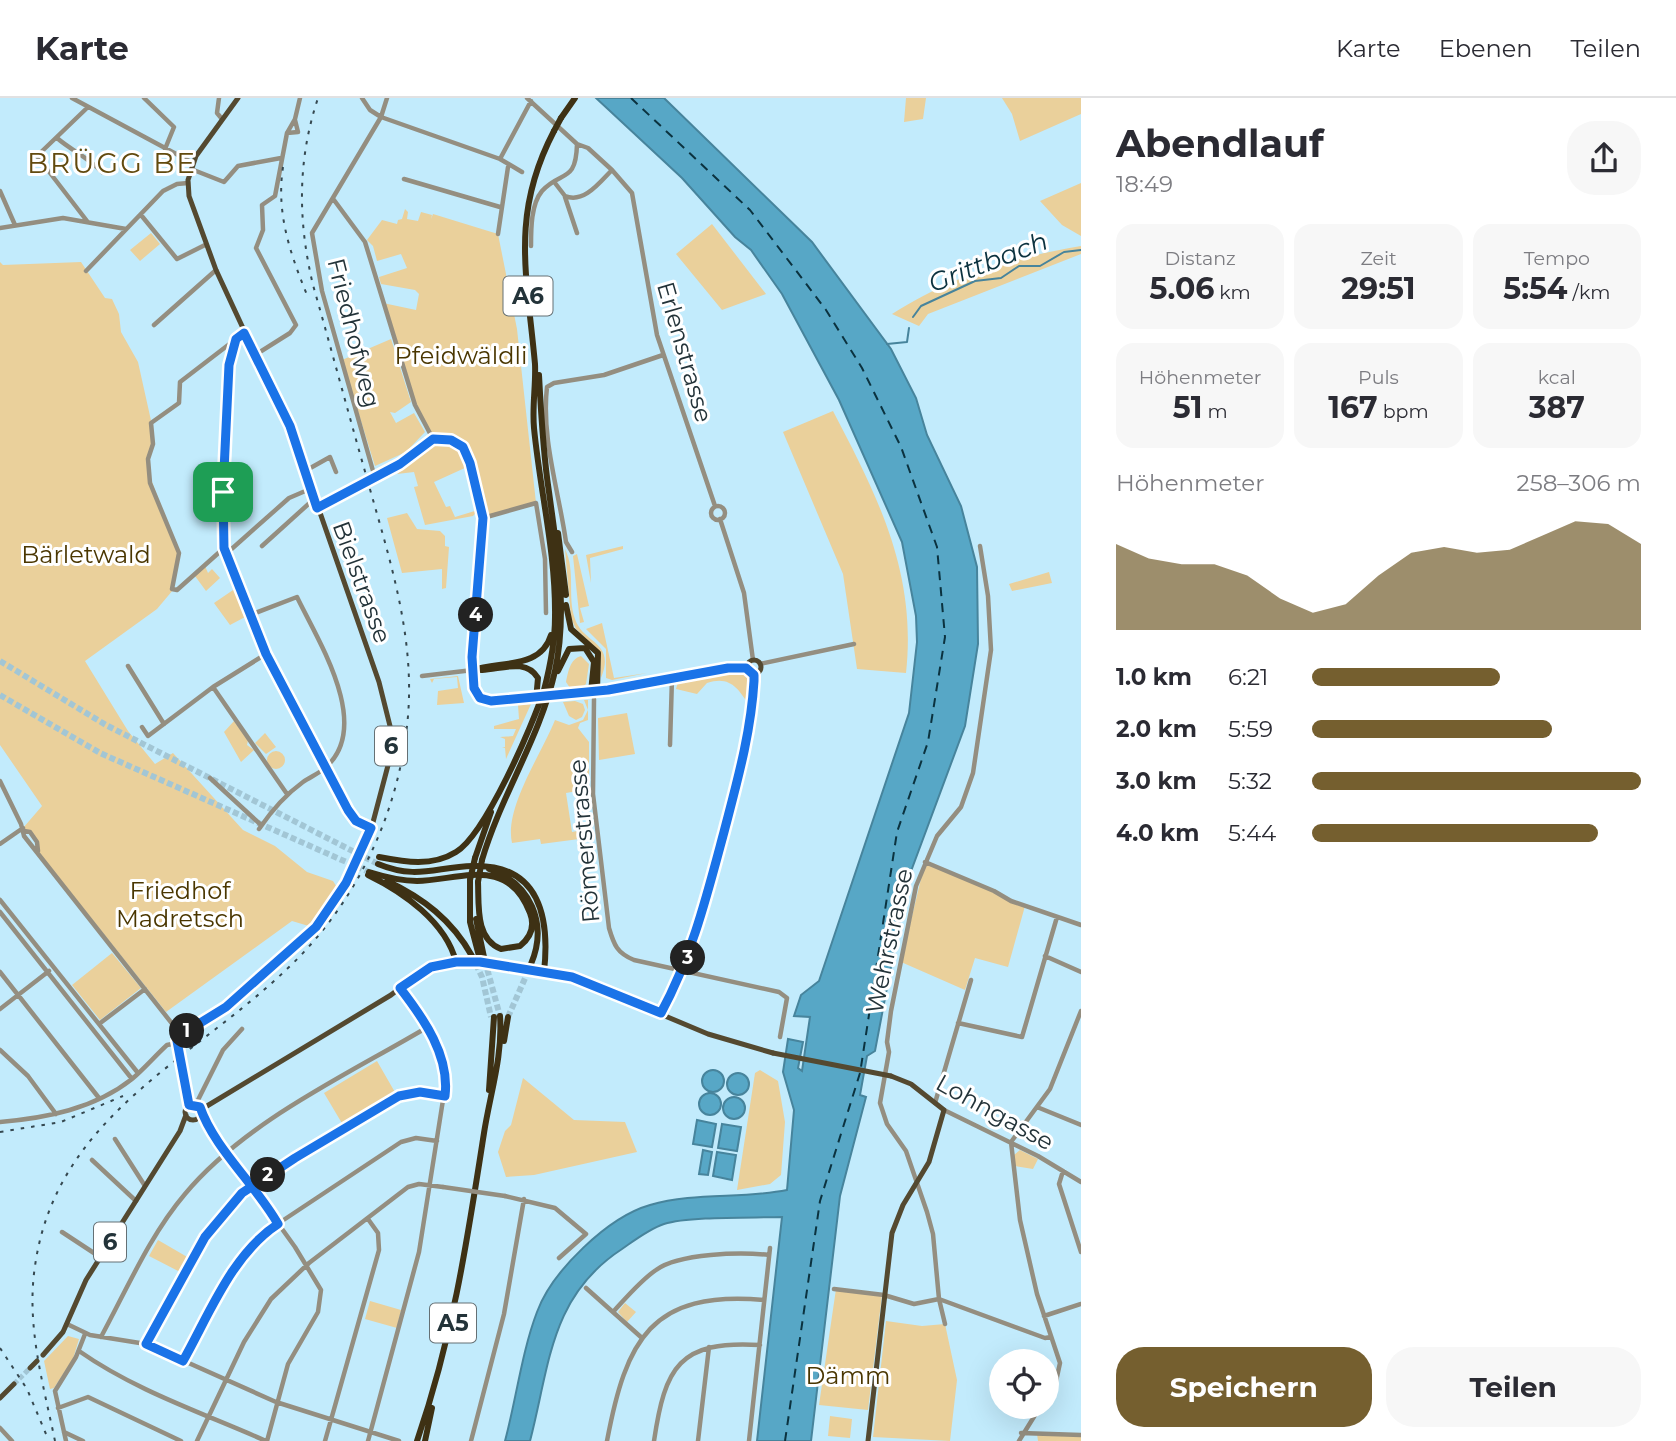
<!DOCTYPE html>
<html lang="de">
<meta charset="utf-8">
<style>
:root{--surface:#fff;--page:#f7f7f7;--text:#2b2b33;--muted:#7c7c81;--line:#e1e1e2;--accent:#755f2f}
body{margin:0;font-family:Montserrat,sans-serif;background:var(--page);color:var(--text);height:100vh;display:flex;flex-direction:column;font-size:26px;white-space:nowrap}
*{box-sizing:border-box;margin:0}
p{font-size:23px;color:var(--muted)}
.icon{flex:none;width:38px;height:38px;fill:none;stroke:currentColor;stroke-width:2;stroke-linecap:round;stroke-linejoin:round}
.map{position:relative;flex:1;overflow:hidden}
.details{display:flex;flex-direction:column;background:var(--surface);width:595px}
.details>*{flex:none}
.controls{position:absolute;left:989px;top:1251px;display:grid;gap:14px}
.controls a{display:grid;place-items:center;width:70px;height:70px;border-radius:50%;background:var(--surface);box-shadow:0 7px 28px #0002;font-size:35px}
.pin{position:absolute;display:grid;place-items:center;width:60px;height:60px;color:#fff;margin:-30px;border-radius:14px;box-shadow:0 4px 10px #0006}
.km{position:absolute;width:35px;height:35px;margin:-18px;border-radius:50%;background:#222;color:#fff;font-size:19px;line-height:35px;text-align:center}
.round{display:grid;place-items:center;flex:none;width:74px;height:74px;border-radius:28px;background:var(--page)}
.head{display:flex;align-items:center;justify-content:space-between;height:119px;padding:0 35px}
h1{font-size:38px;font-weight:700;line-height:52px}
.stats{display:grid;grid-template-columns:repeat(3,1fr);gap:10px;height:119px;padding:7px 35px}
.stats div{display:grid;align-content:center;border-radius:18px;background:var(--page);text-align:center}
.stats b{font-size:30px;font-weight:700}
.stats small{font-size:19px;font-weight:400}
.stats p{font-size:19px}
.chart{height:196px;padding:14px 35px}
.chart p{display:flex;justify-content:space-between}
.chart svg{width:100%;height:126px;margin-top:7px;fill:var(--accent);opacity:.7}
.primary-button{display:flex;gap:14px;margin-top:auto;padding:14px 35px}
.primary-button a{flex:1;height:80px;border-radius:28px;background:var(--accent);color:#fff;font-size:28px;font-weight:700;line-height:80px;text-align:center}
.primary-button a+a{background:var(--page);color:var(--text)}
ul{padding:0 35px;list-style:none;font-size:23px}
li{display:grid;grid-template-columns:112px 84px 1fr;align-items:center;height:52px}
li i{height:18px;border-radius:9px;background:var(--accent)}
header{display:flex;align-items:center;gap:42px;box-sizing:border-box;height:98px;padding:0 35px;background:var(--surface);border-bottom:2px solid var(--line)}
header strong{font-size:33px}
nav{display:flex;gap:38px;margin-inline-start:auto;font-size:24px}
main{display:flex;flex:1;min-height:0}
.map>svg:first-child{display:block}
</style>
<header>
<strong>Karte</strong>
<nav><a>Karte</a><a>Ebenen</a><a>Teilen</a></nav>
</header>
<main>
<div class="map">
<svg width="1081" height="1343" viewBox="0 0 1081 1343">
<rect width="100%" height="100%" fill="#c2ebfc"/>
<path fill="#ead09b" d="M 906,0 L 926,0 L 923,21 L 904,24 Z
M 1002,0 L 1081,0 L 1081,16 L 1020,43 L 1012,16 Z
M 1081,85 L 1081,138 L 1062,127 L 1040,103 Z
M 405,111 L 408,114 L 407,121 L 418,123 L 421,114 L 432,117 L 431,121 L 433,116 L 498,136 L 517,231 L 536,405 L 483,420 L 468,359 L 451,342 L 433,341 L 419,315 L 383,205 L 416,212 L 419,196 L 415,192 L 381,186 L 379,179 L 407,170 L 401,156 L 377,163 L 373,148 L 367,142 L 382,122 L 397,126 L 398,122 L 402,121 Z
M 712,126 L 766,196 L 722,212 L 676,156 Z
M 151,135 L 160,146 L 140,163 L 130,152 Z
M 1081,148 L 1081,156 L 928,216 L 919,228 L 892,216 C 956,176 1008,161 1081,148 Z
M 0,164 L 3,167 L 81,164 L 105,200 L 112,201 L 119,216 L 121,234 L 138,264 L 154,336 L 148,361 L 149,376 L 179,455 L 173,492 L 157,511 L 85,563 L 128,633 L 155,666 L 173,655 L 243,732 L 275,748 L 307,774 L 333,783 L 340,794 L 312,829 L 292,823 L 166,914 L 39,755 L 37,744 L 23,730 L 42,708 L 0,647 Z
M 391,241 L 411,304 L 395,315 L 390,314 L 396,325 L 414,315 L 425,334 L 406,354 L 375,368 L 342,262 Z
M 833,313 C 878,399 917,475 906,575 L 857,571 L 843,476 L 783,334 Z
M 443,345 L 459,352 L 467,369 L 434,384 L 446,409 L 450,408 L 455,419 L 478,412 L 473,418 L 425,427 L 414,389 L 418,388 L 414,374 L 397,376 L 429,349 Z
M 407,415 L 417,431 L 440,433 L 445,438 L 445,448 L 449,449 L 446,490 L 442,491 L 442,471 L 402,475 L 387,420 Z
M 623,448 L 623,451 L 590,460 L 591,485 L 586,457 Z
M 565,451 C 576,473 567,499 575,521 C 583,546 616,543 601,580 L 600,554 L 576,531 L 571,520 Z
M 577,456 L 589,508 L 580,510 L 584,524 L 580,525 L 573,458 Z
M 205,468 L 208,475 L 212,471 L 220,480 L 206,493 L 195,478 Z
M 1049,474 L 1052,485 L 1012,493 L 1009,486 Z
M 236,490 L 247,518 L 230,527 L 214,505 Z
M 602,525 L 614,580 L 647,575 L 612,582 L 606,580 L 606,551 L 583,528 L 586,531 Z
M 581,558 L 589,566 L 586,586 L 581,590 L 570,590 L 566,584 C 568,574 570,561 581,558 Z
M 744,575 L 749,583 L 748,605 C 738,591 730,577 707,585 L 697,596 L 676,591 L 678,584 L 720,576 Z
M 458,578 L 464,605 L 437,607 L 438,593 L 458,590 L 457,579 L 434,581 L 432,585 L 430,581 Z
M 584,602 L 588,602 L 588,622 L 580,625 L 578,630 L 589,644 L 589,691 L 566,695 L 572,734 L 592,730 L 593,735 L 586,736 L 587,740 L 541,746 L 540,741 L 512,745 C 504,710 542,655 555,622 L 569,627 L 583,622 L 588,612 Z
M 575,603 L 583,606 L 585,612 L 582,619 L 576,622 L 569,618 L 563,604 Z
M 531,606 L 506,661 L 505,650 L 502,650 L 505,649 L 505,641 L 500,639 L 513,638 L 516,631 L 494,631 L 494,628 L 519,621 L 518,607 Z
M 627,615 L 635,656 L 599,662 L 598,620 Z
M 234,623 L 248,642 L 247,647 L 254,652 L 241,664 L 224,634 Z
M 265,635 L 276,649 L 266,656 L 255,645 Z
M267 662a9 9 0 1 1 18 0a9 9 0 1 1-18 0Z
M 925,764 L 1025,808 L 1008,869 L 975,860 L 965,892 L 901,864 Z
M 112,855 L 141,890 L 100,922 L 72,887 Z
M 377,963 L 396,996 L 343,1027 L 324,995 Z
M 760,972 L 778,983 L 785,1024 L 781,1077 L 770,1086 L 737,1092 L 755,975 Z
M 523,980 L 574,1022 L 625,1024 L 637,1054 L 534,1077 L 506,1079 L 498,1054 L 505,1033 L 511,1027 Z
M 1020,1052 L 1038,1061 L 1033,1071 L 1015,1068 L 1014,1057 Z
M 158,1142 L 189,1160 L 182,1175 L 149,1158 Z
M 836,1191 L 882,1197 L 868,1312 L 819,1307 Z
M 370,1203 L 401,1212 L 397,1230 L 365,1221 Z
M 625,1205 L 636,1214 L 627,1224 L 618,1214 Z
M 886,1223 L 922,1228 L 945,1226 L 957,1282 L 950,1343 L 873,1339 Z
M 68,1238 L 79,1241 L 73,1261 L 54,1290 L 50,1291 L 44,1263 Z
M 830,1318 L 852,1321 L 850,1340 L 828,1338 Z
M 1037,1336 L 1081,1337 L 1081,1343 L 1038,1343 Z"/>
<path fill="#57a7c6" stroke="#47849c" stroke-width="2" d="M 596,0 L 664,0 L 812,144 L 891,251 L 916,300 L 927,337 L 961,408 L 977,469 L 978,546 L 965,628 L 907,784 L 875,953 L 867,958 L 860,997 L 866,999 L 840,1098 L 811,1343 L 757,1343 L 782,1119 C 753,1120 689,1118 664,1126 C 649,1131 635,1142 622,1151 C 550,1198 550,1266 530,1343 L 505,1343 C 516,1302 522,1253 537,1214 C 552,1173 608,1119 650,1107 C 694,1094 742,1101 787,1092 L 794,1012 L 783,974 L 788,941 L 803,944 L 798,970 L 802,973 L 810,919 L 794,918 L 801,897 L 819,883 L 909,615 L 917,544 L 916,518 L 902,444 L 839,302 L 782,196 L 751,152 L 735,139 L 682,80 Z
M702 983a11 11 0 1 1 22 0a11 11 0 1 1-22 0Z
M727 986a11 11 0 1 1 22 0a11 11 0 1 1-22 0Z
M699 1006a11 11 0 1 1 22 0a11 11 0 1 1-22 0Z
M723 1010a11 11 0 1 1 22 0a11 11 0 1 1-22 0Z
M 697,1022 L 716,1026 L 712,1049 L 693,1046 Z
M 722,1026 L 741,1029 L 737,1053 L 718,1050 Z
M 703,1052 L 712,1054 L 708,1077 L 699,1076 Z
M 717,1054 L 736,1057 L 732,1082 L 713,1078 Z"/>
<g fill="none" stroke-linecap="round" stroke-linejoin="round">
<path stroke="#47849c" stroke-width="2" d="M 913,219 L 921,208 L 975,183 L 1001,180 L 1019,168 L 1040,168 L 1064,154 L 1081,152
M 887,246 L 907,244 L 909,230"/>
<path stroke="#0b323f" stroke-width="2" stroke-dasharray="9 7" stroke-linecap="butt" d="M 631,0 L 750,112 L 826,212 L 862,270 L 901,349 L 937,449 L 945,539 L 928,644 L 897,734 L 861,969
M 785,1343 L 820,1103 L 860,975"/>
<path stroke="#a2c6d5" stroke-width="5" stroke-dasharray="5 2.5" stroke-linecap="butt" d="M 14,1286 L 30,1270"/>
<path stroke="#a2c6d5" stroke-width="6" stroke-dasharray="6 3" stroke-linecap="butt" d="M 0,563 L 106,627 L 378,766
M 0,597 L 100,655 L 369,774
M 472,858 L 482,879 L 491,919
M 485,863 L 500,918
M 508,919 L 530,869"/>
<path stroke="#948e80" stroke-width="4.5" d="M 72,0 L 193,65
M 144,0 L 174,29 L 165,51
M 219,0 L 217,15 L 222,21
M 362,0 L 370,12 L 381,19 L 500,61
M 527,0 L 577,46 L 588,50 L 612,72 L 632,95 L 657,237 L 715,408
M 287,35 L 298,34 L 295,22
M 57,40 C 72,53 88,59 102,74
M 500,61 L 531,3
M 500,61 L 522,74
M 191,71 L 224,84 L 238,68 L 281,60
M 404,81 L 500,109
M 555,85 L 565,98 C 584,106 600,84 612,72
M 0,93 L 15,127
M 565,99 L 577,135
M 334,102 L 365,144 L 415,307 L 433,341
M 141,117 L 177,161 L 205,147
M 87,123 L 37,58 L 88,9
M 0,130 L 63,120 L 126,131
M 498,136 L 508,69
M 531,148 C 531,131 531,106 542,93 C 561,72 576,86 577,46
M 86,173 L 163,93 L 177,86 L 188,85
M 154,227 L 216,172
M 244,235 L 236,241 L 229,267 L 222,445 L 266,556 L 348,712 L 356,723 L 371,730
M 255,257 L 290,235 L 296,227 L 256,150 L 263,132 L 262,107 L 275,98 L 287,35 L 295,21 L 300,0
M 305,373 L 330,359 L 336,374
M 375,380 L 322,193 L 312,135 L 381,19 L 387,0
M711 415a7 7 0 1 1 14 0a7 7 0 1 1-14 0Z
M 483,420 L 536,405 L 545,461 L 546,515
M 720,421 L 744,495 L 753,562
M 262,448 L 314,401
M 224,450 L 177,492 L 172,491 L 179,455 L 150,385 L 148,361 L 153,346 L 151,325 L 179,305 L 180,284 L 236,241
M 572,454 L 566,444 C 559,394 541,340 547,289 L 554,285 L 604,277 L 663,257
M 226,456 L 289,400 L 310,391
M 250,517 L 297,499 C 317,541 373,627 326,669 C 320,675 310,679 303,684 C 285,697 272,712 259,731
M 760,566 L 854,546
M 128,568 L 164,626
M 422,578 L 473,572
M 213,589 L 287,696
M 594,601 L 593,696 L 609,830 C 614,847 617,855 634,862 L 779,894 L 787,900 L 780,939
M 142,629 L 148,638 L 213,589 L 266,556
M 670,647 L 672,580
M 210,680 L 261,727
M 0,683 L 21,726 L 24,738 L 181,937
M 24,733 L 30,734 L 37,744 L 38,753
M 0,746 L 23,730
M 925,764 L 994,793 L 1011,803 L 1081,827
M 0,802 L 138,975
M 0,814 L 132,981
M 1045,858 L 1081,874
M 0,874 L 99,1000
M 0,911 L 49,873
M 958,925 L 1022,939 L 1057,819
M 99,926 L 145,891
M 0,952 L 28,978 L 56,1016
M 935,1005 L 971,882
M 196,1006 L 223,952 L 242,931
M 1037,1009 L 1081,1027
M 944,1012 L 1038,1058 L 1081,1084
M 201,1018 L 295,1149 L 321,1192 L 318,1214 L 288,1266 L 267,1343
M 0,1024 C 46,1020 94,1011 132,981 C 144,971 155,958 167,947 L 177,945
M 115,1041 L 145,1088
M 1011,1044 L 1020,1122 L 1037,1196 L 1060,1265 L 1055,1288 L 1046,1299
M 1011,1044 L 1050,991 L 1081,913
M 92,1062 L 136,1103
M 1063,1073 L 1059,1086 L 1081,1154
M 505,1098 L 555,1110 L 586,1136 L 559,1160
M 62,1134 L 100,1159
M 586,1190 L 642,1240
M 834,1191 L 884,1197 L 914,1206 L 939,1201 L 1045,1240 L 1051,1239
M 613,1214 C 626,1200 640,1183 656,1172 C 679,1155 741,1154 769,1157
M 1044,1218 L 1081,1206
M 67,1226 L 90,1237 L 146,1246 L 276,1304 L 399,1343
M 945,1226 L 939,1201 L 933,1136 L 927,1114 L 906,1053 L 887,1026 L 880,1005 L 889,954 L 887,944 L 891,913 L 916,788 L 937,738 L 961,709 L 973,675 L 991,552 L 988,498 L 980,448
M 101,1239 C 127,1191 150,1137 185,1096 C 246,1023 345,978 426,930
M 146,1246 L 205,1139 L 242,1095 L 297,1058 L 399,998 L 420,994 L 445,998
M 79,1253 C 136,1293 203,1315 266,1343
M 183,1263 L 235,1170 L 251,1149 L 276,1127 L 401,1044 L 416,1040 L 437,1043
M 58,1310 L 88,1299 L 181,1343
M 0,1330 L 12,1343
M 64,1334 L 83,1343
M 1021,1335 L 1081,1337
M 66,1343 L 55,1293 L 76,1259 L 85,1236
M 197,1343 L 244,1244 L 271,1201 L 309,1165 L 408,1089 L 419,1086 L 443,1089
M 325,1343 L 379,1152 L 378,1135 L 368,1121
M 368,1343 L 419,1154 L 446,983 L 441,957 L 400,890
M 471,1343 L 504,1216 L 524,1101
M 607,1343 C 626,1242 651,1192 764,1202
M 654,1343 C 665,1269 679,1242 760,1247
M 698,1343 L 709,1249
M 749,1343 L 770,1150
M 1019,1343 L 1040,1309"/>
<path stroke="#544930" stroke-width="5" d="M 380,376 L 433,341 L 451,342 L 467,355 L 483,420 L 472,559 L 474,590 L 480,600 L 499,602
M 317,410 L 357,389
M747 569a7 7 0 1 1 14 0a7 7 0 1 1-14 0Z
M 573,596 L 718,572 L 746,570
M 661,915 C 693,856 708,793 725,729 C 738,679 753,629 754,577
M 177,952 L 177,943 L 183,936 L 226,909 L 310,836 L 329,813 L 346,785 L 372,728 L 391,656 L 391,632 L 379,584 L 294,340 L 216,172 L 189,98 L 188,82 L 196,58 L 238,0
M 180,969 L 189,1007
M185 1014a8 8 0 1 1 16 0a8 8 0 1 1-16 0Z
M 202,1011 L 391,897 L 423,872 L 456,864 L 480,864 L 572,879 L 708,936 L 773,955
M 43,1257 L 63,1234 L 86,1182 L 180,1033 L 186,1017
M 30,1270 L 37,1263
M 0,1300 L 14,1286
M 868,1343 L 892,1135 L 903,1107 L 929,1064 L 944,1012 L 911,986 L 891,978"/>
<path stroke="#3e3114" stroke-width="6" d="M 561,20 L 575,0
M 558,435 L 566,497
M 566,507 L 571,531 L 598,555 L 597,594
M 473,572 C 501,563 541,571 551,537
M 482,572 C 502,571 526,560 538,580 L 536,602
M 558,573 L 569,551 L 585,550 L 594,564 L 591,594
M 379,759 C 405,764 432,769 456,754 C 485,737 533,627 544,592 C 550,569 555,543 555,519 C 556,455 540,393 534,330 C 532,308 536,287 535,266 C 527,177 510,117 554,33
M 475,760 L 491,714
M 482,762 C 501,697 540,640 555,573 C 568,513 557,454 549,394 C 543,355 541,316 539,277
M 378,766 C 417,782 435,769 473,768 C 540,766 550,820 544,874
M 489,771 C 531,785 548,826 531,866
M 369,774 C 385,779 400,783 417,783 C 460,782 508,757 530,815 C 535,828 531,839 520,848 L 501,851 C 475,841 479,807 478,784
M 368,777 C 403,794 446,824 456,864
M 470,782 L 470,824 L 479,858
M 387,783 C 423,800 452,822 472,858
M 476,821 L 484,859
M 504,943 L 508,919
M 489,992 L 494,919
M 417,1343 C 453,1238 467,1144 484,1035 C 490,996 503,958 500,918
M 425,1343 L 432,1310"/>
<path stroke="#354850" stroke-width="2" stroke-dasharray="3.5 7" stroke-linecap="butt" d="M 283,69 C 276,115 290,155 307,197
M 0,1034 L 61,1024 L 123,998
M 0,1250 L 27,1291 L 46,1336
M 55,1343 C 43,1285 26,1227 35,1168 C 56,1019 190,964 287,871 C 354,808 397,720 407,628 C 417,541 389,460 366,377 C 348,314 331,250 313,187 C 298,124 297,63 318,0"/>
<path stroke="#948e80" stroke-width="4.5" d="M 443,1089 L 505,1098"/>
<path stroke="#544930" stroke-width="5" d="M 357,389 L 380,376
M 499,602 L 573,596
M 177,952 L 180,969
M 773,955 L 891,978"/>
<path stroke="#3e3114" stroke-width="6" d="M 554,33 L 561,20
M 470,782 L 475,760
M 478,784 L 482,762"/>
</g>
<g fill="none" stroke-linecap="round" stroke-linejoin="round">
<g stroke="#fff" stroke-width="14">
<path id="route" d="M 223,394 L 224,450 L 266,556 L 348,712 L 356,723 L 371,730 L 346,785 L 316,829 L 226,909 L 184,935 L 177,943 L 189,1007 L 200,1009 C 214,1050 256,1087 278,1126 C 232,1156 209,1217 183,1263 L 146,1246 L 205,1139 L 242,1095 L 295,1060 L 399,998 L 420,994 L 445,998 C 450,958 424,921 400,890 L 431,869 L 456,864 L 480,864 L 572,879 L 661,915 C 692,858 707,797 724,734 C 737,684 751,635 754,583 L 754,577 L 746,570 L 728,570 L 608,592 L 491,603 L 480,600 L 474,590 L 472,559 L 483,420 L 470,365 L 463,349 L 451,342 L 433,341 L 400,366 L 317,410 L 290,328 L 244,235 L 236,241 L 229,267 L 223,394"/>
</g>
<use href="#route" stroke="#1a73e8" stroke-width="9"/>
</g>
<g text-anchor="middle" dominant-baseline="central" stroke-width="6" stroke-linejoin="round" paint-order="stroke">
<g fill="#fff" stroke="#657074" stroke-width="2">
<rect x="503.5" y="178.5" width="49" height="39" rx="5"/>
<rect x="375" y="628.5" width="32" height="39" rx="5"/>
<rect x="94" y="1124.5" width="32" height="39" rx="5"/>
<rect x="430" y="1205.5" width="46" height="39" rx="5"/>
</g>
<g font-size="23" font-weight="bold" fill="#233339">
<text x="528" y="198">A6</text>
<text x="391" y="648">6</text>
<text x="110" y="1144">6</text>
<text x="453" y="1225">A5</text>
</g>
<g font-size="24" fill="#233339" stroke="#fff">
<text transform="translate(354 235) rotate(76)">Friedhofweg</text>
<text transform="translate(685 254) rotate(74)">Erlenstrasse</text>
<text transform="translate(362 484) rotate(70)">Bielstrasse</text>
<text transform="translate(584 743) rotate(-95)">Römerstrasse</text>
<text transform="translate(889 843) rotate(-78)">Wehrstrasse</text>
<text transform="translate(995 1014) rotate(29)">Lohngasse</text>
</g>
<g font-size="24" fill="#4a3600" stroke="#fff">
<text x="461" y="257">Pfeidwäldli</text>
<text x="86" y="456">Bärletwald</text>
<text x="180" y="792">Friedhof<tspan x="180" dy="28">Madretsch</tspan></text>
<text x="848" y="1277">Dämm</text>
</g>
<g font-size="26" font-style="italic" fill="#0b323f" stroke="#fff">
<text transform="translate(988 164) rotate(-21)">Grittbach</text>
</g>
<g font-size="28" letter-spacing="2" fill="#624a0e" stroke="#fff">
<text x="112" y="65">BRÜGG BE</text>
</g>
</g>
</svg>
<div class="controls">
<a><svg class="icon" aria-label="locate" viewBox="0 0 24 24"><circle cx="12" cy="12" r="6"/><path d="M12 2v4M12 18v4M2 12h4M18 12h4"/></svg></a>
</div>
<div class="pin" style="left:223px;top:394px;background:#1e9e55"><svg class="icon" aria-label="arrive" viewBox="0 0 24 24"><path d="M6 21V4h12l-3 4 3 4H6"/></svg></div>
<b class="km" style="left:187px;top:933px">1</b>
<b class="km" style="left:268px;top:1077px">2</b>
<b class="km" style="left:688px;top:860px">3</b>
<b class="km" style="left:476px;top:517px">4</b>
</div>
<section class="details">
<div class="head"><div><h1>Abendlauf</h1><p>18:49</p></div><a class="round"><svg class="icon" aria-label="share" viewBox="0 0 24 24"><path d="M12 15V3M7 8l5-5 5 5M5 13v7h14v-7"/></svg></a></div>
<div class="stats">
<div><p>Distanz</p><b>5.06<small> km</small></b></div>
<div><p>Zeit</p><b>29:51</b></div>
<div><p>Tempo</p><b>5:54<small> /km</small></b></div>
</div>
<div class="stats">
<div><p>Höhenmeter</p><b>51<small> m</small></b></div>
<div><p>Puls</p><b>167<small> bpm</small></b></div>
<div><p>kcal</p><b>387</b></div>
</div>
<div class="chart"><p><span>Höhenmeter</span>258–306 m</p>
<svg viewBox="0 0 160 44" preserveAspectRatio="none"><path d="M0 44V14L10 19L20 21L30 21L40 25L50 33L60 38L70 35L80 25L90 17L100 15L110 17L120 16L130 11L140 6L150 7L160 14V44z"/></svg>
</div>
<ul>
<li><b>1.0 km</b>6:21<i style="width:57%"></i></li>
<li><b>2.0 km</b>5:59<i style="width:73%"></i></li>
<li><b>3.0 km</b>5:32<i style="width:100%"></i></li>
<li><b>4.0 km</b>5:44<i style="width:87%"></i></li>
</ul>
<div class="primary-button"><a>Speichern</a><a>Teilen</a></div>
</section>
</main>
